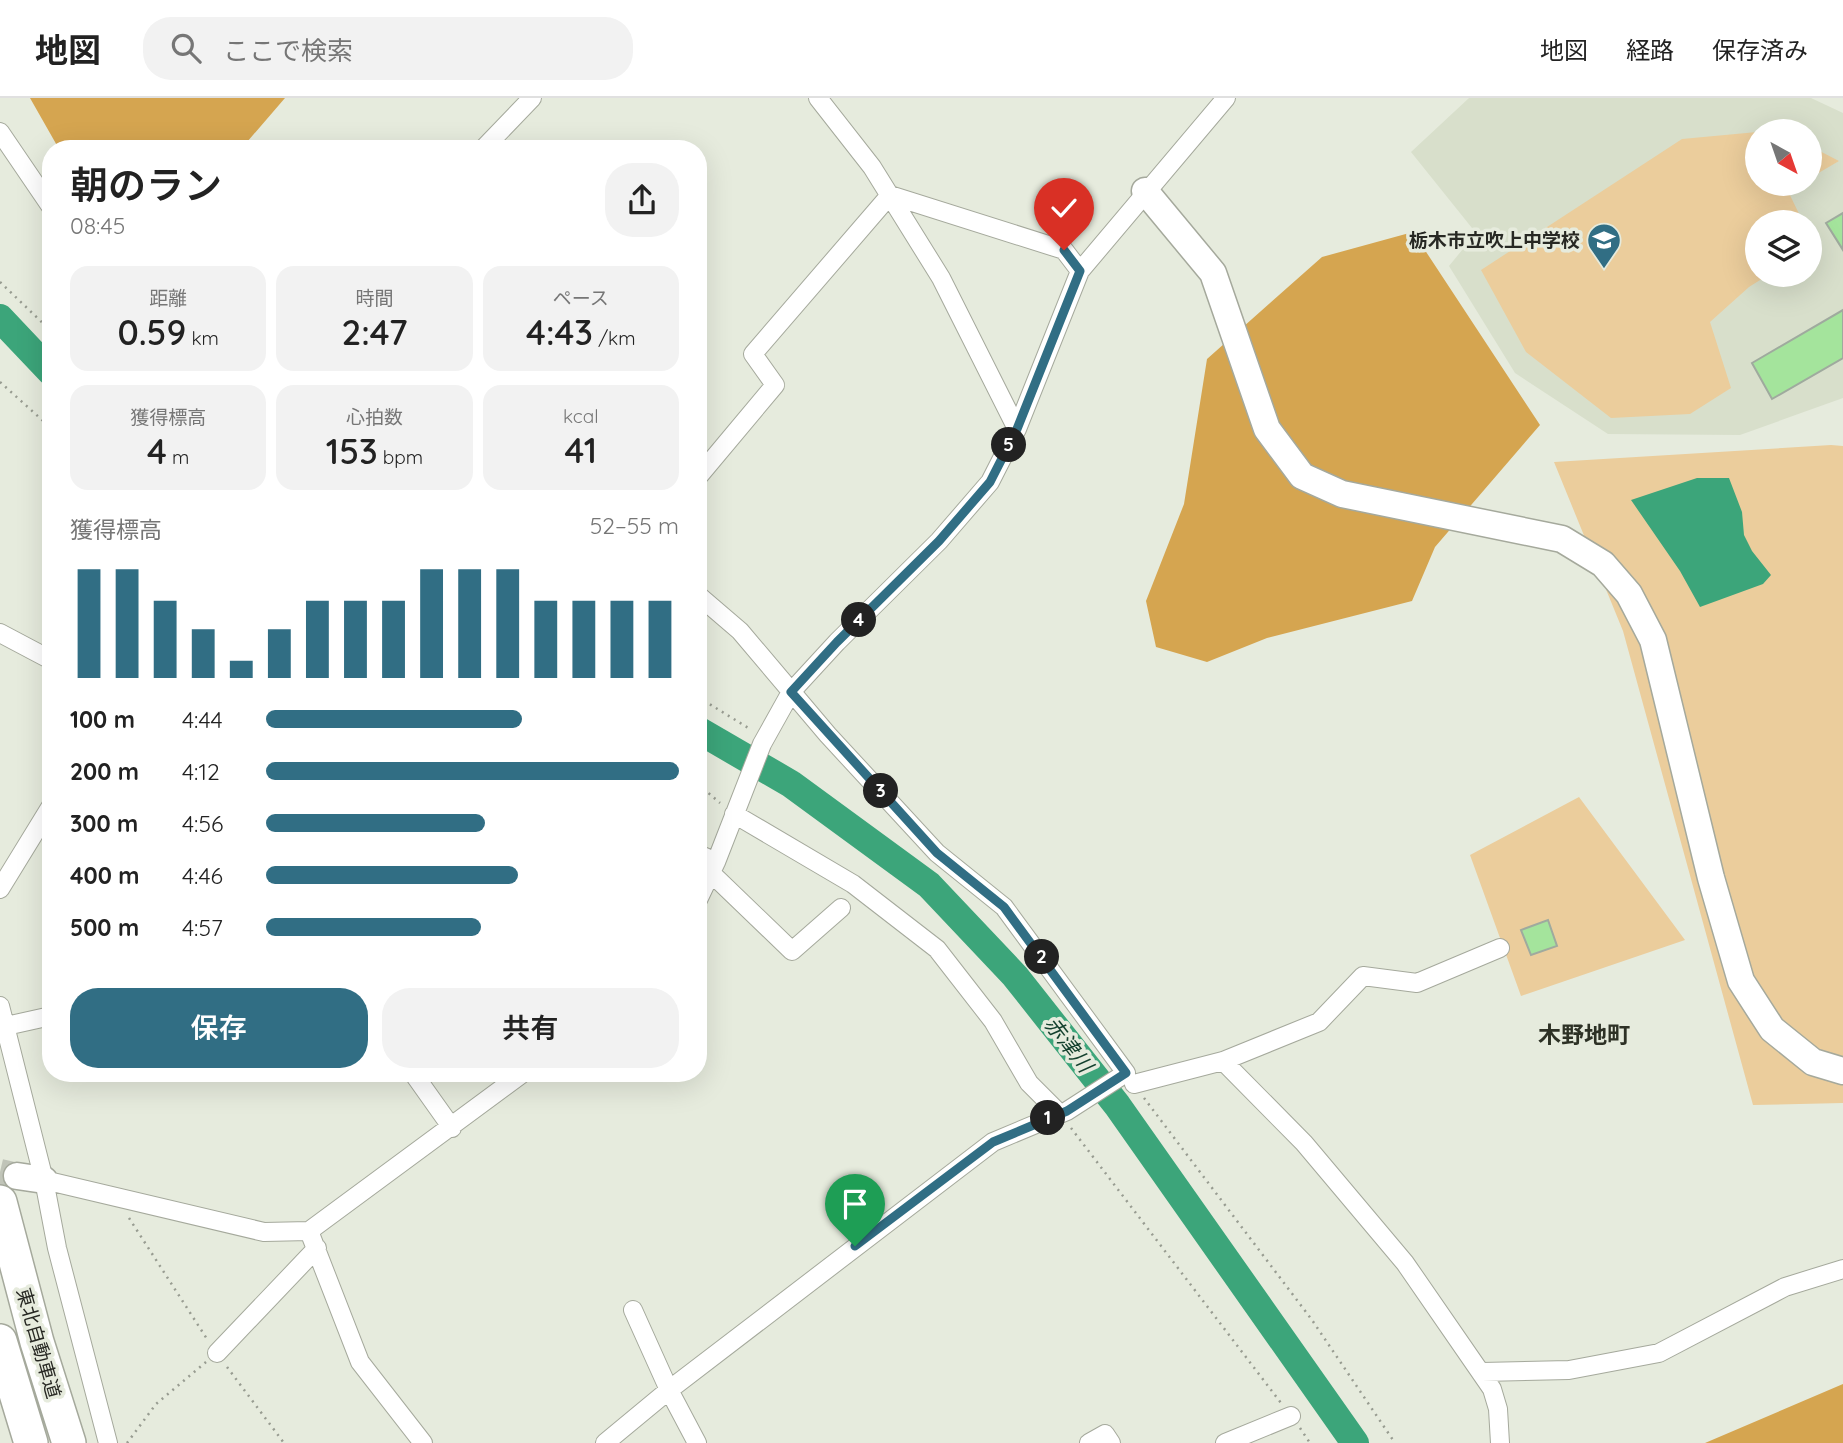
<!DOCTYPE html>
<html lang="ja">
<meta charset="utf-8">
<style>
:root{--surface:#fff;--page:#f2f2f2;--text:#222;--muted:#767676;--line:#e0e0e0;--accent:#316e84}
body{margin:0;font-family:Quicksand,"Noto Sans JP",sans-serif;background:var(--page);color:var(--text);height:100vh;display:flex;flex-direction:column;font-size:26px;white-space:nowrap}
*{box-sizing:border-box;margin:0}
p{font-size:23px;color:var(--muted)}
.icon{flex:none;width:38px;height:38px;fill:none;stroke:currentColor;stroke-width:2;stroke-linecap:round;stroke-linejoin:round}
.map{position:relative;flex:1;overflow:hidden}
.side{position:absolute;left:42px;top:42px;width:665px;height:942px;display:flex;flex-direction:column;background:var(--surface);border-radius:28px;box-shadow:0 7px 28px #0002}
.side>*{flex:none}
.needle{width:46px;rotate:140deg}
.tools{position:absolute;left:1745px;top:21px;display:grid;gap:14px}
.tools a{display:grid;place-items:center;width:77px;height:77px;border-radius:50%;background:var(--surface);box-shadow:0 7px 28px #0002;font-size:35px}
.pin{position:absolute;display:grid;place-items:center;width:60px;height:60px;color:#fff;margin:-72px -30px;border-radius:50% 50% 50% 0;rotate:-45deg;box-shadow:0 0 7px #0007}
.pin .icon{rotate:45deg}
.km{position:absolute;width:35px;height:35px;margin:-18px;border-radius:50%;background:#222;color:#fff;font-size:19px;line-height:35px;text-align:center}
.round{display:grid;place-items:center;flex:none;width:74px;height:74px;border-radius:28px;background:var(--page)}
.summary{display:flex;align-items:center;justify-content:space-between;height:119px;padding:0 28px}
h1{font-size:38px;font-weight:600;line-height:52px}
.stats{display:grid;grid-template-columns:repeat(3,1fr);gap:10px;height:119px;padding:7px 28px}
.stats div{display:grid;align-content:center;border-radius:18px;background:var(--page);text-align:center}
.stats b{font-size:35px;font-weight:600}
.stats small{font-size:19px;font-weight:400}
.stats p{font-size:19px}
.chart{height:196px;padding:14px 28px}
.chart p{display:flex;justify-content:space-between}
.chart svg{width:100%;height:126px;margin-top:7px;stroke:var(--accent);stroke-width:6}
.cta{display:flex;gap:14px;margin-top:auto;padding:14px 28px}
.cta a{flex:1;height:80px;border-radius:28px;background:var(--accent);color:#fff;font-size:28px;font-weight:600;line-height:80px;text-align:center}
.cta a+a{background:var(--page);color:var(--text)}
ul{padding:0 28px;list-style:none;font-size:23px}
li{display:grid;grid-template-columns:112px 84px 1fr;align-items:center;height:52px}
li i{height:18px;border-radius:9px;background:var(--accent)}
header{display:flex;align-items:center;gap:42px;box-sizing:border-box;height:98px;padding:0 35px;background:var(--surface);border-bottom:2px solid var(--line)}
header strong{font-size:33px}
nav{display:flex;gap:38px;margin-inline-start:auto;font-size:24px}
.search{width:490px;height:63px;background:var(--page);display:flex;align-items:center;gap:18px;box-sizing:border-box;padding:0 24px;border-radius:28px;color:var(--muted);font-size:26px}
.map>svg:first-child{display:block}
</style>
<header>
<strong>地図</strong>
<div class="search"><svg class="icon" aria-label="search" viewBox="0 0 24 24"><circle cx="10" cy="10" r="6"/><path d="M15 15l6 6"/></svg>ここで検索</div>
<nav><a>地図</a><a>経路</a><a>保存済み</a></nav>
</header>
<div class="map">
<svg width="1843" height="1345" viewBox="0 0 1843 1345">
<rect width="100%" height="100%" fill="#e6ebdd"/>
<path fill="#d8dfcb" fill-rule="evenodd" d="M 1469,0 L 1811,0 L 1843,15 L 1843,300 L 1740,337 L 1608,336 L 1515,275 L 1449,168 L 1476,135 L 1411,54 ZM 1757,33 L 1810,33 L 1810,86 L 1757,86 ZM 1757,124 L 1810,124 L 1810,177 L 1757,177 Z"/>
<path fill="#ebcd9c" d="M 1757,34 L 1757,86 L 1800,86 L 1788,93 L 1803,124 L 1757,124 L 1757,177 L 1768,177 L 1749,189 L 1710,224 L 1731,290 L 1690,316 L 1611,320 L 1526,254 L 1481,172 L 1682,41 Z
M 1810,48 L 1839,63 L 1810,80 Z
M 1831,347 L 1843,348 L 1843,1005 L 1753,1007 L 1623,533 L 1554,364 Z
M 1579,699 L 1685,842 L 1521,898 L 1470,757 Z"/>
<path fill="#d5a550" d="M 30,0 L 285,0 L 241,51 L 59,51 Z
M 1413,134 L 1540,327 L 1435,449 L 1412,503 L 1267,540 L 1207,564 L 1156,549 L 1146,503 L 1184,406 L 1207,261 L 1322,159 Z
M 1843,1286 L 1843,1345 L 1705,1345 Z"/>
<path fill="#3ca57a" d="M 1697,380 L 1729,380 L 1742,414 L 1744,437 L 1752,453 L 1771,477 L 1763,486 L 1700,509 L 1680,473 L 1631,402 Z"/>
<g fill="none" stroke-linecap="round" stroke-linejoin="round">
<path stroke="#3ca57a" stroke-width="28" d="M 0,220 L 51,274
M 698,632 L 791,686 L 929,787 L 1015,878 L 1117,1007 L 1355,1345"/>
</g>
<path fill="#a4e49c" stroke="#9faa9e" stroke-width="2" d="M 1843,115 L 1843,152 L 1826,125 Z
M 1843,212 L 1843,260 L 1772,301 L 1752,265 Z
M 1548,822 L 1557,848 L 1531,857 L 1521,832 Z"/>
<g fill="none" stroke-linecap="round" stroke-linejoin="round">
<path stroke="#c0c4b8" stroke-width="26" stroke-dasharray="26 13" stroke-linecap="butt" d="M 0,1074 L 17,1078"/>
<g stroke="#a5a99c" stroke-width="20">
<path id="street" d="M 818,0 L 872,69 L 941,180 L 1017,331
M 0,34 L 51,109
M 483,51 L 532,0
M 890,97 L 1064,152 L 1080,173
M 698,379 L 775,287 L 753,256 L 890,97
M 0,535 L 51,562
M 734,716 L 853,786 L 937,851 L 993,923 L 1029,985 L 1060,1016
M 698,756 L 716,764
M 711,775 L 792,853 L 841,810
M 0,791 L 51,708
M 698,802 L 716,764 L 762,646 L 791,594 L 837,544 L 939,443 L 990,384 L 1017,331 L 1080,173 L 1226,0
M 0,908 L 44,1082 L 57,1150 L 108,1345
M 6,928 L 51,918
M 1223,963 L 1304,1045 L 1405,1165 L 1492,1291 L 1498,1311 L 1500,1345
M 413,975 L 452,1030
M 1134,986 L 1223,963 L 1319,924 L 1363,878 L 1417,885 L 1500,850
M 44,1082 L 264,1134 L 309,1133 L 523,975
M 309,1133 L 360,1264 L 423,1345
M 633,1212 L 669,1292 L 697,1345
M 217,1255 L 317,1150
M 1482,1274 L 1569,1272 L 1659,1255 L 1785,1189 L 1843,1171
M 605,1345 L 669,1292 L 993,1044 L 1067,1013 L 1126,975 L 1004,809 L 937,755 L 828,637 L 740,533 L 698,497
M 1089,1345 L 1105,1336 L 1111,1345
M 1225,1345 L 1291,1318"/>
</g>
<g stroke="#a5a99c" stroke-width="29">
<path id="secondary" d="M 1145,93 L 1213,175 L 1267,331 L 1302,378 L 1342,396 L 1562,441 L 1603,466 L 1629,496 L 1653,542 L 1711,780 L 1741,883 L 1772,931 L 1813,964 L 1843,973
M 17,1078 L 44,1082"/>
</g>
<g stroke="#a5a99c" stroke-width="36">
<path id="highway" d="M 0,1104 L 37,1244 L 69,1345
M 0,1243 L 31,1345"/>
</g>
<path stroke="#989c91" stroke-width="2.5" stroke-dasharray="2 5" stroke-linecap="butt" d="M 0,184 L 51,233
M 0,284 L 51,330
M 698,599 L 750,631
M 698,686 L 720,705
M 1144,1000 L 1312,1222 L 1395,1345
M 1071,1030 L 1281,1305
M 129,1120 L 207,1241
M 227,1269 L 284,1345
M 1300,1330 L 1310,1345
M 127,1345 L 156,1306 L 206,1264"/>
<use href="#street" stroke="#fff" stroke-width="18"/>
<use href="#secondary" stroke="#fff" stroke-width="26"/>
<use href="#highway" stroke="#fff" stroke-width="33"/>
</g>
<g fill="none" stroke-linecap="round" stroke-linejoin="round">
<g stroke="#fff" stroke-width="14">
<path id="route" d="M 855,1148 L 993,1044 L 1067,1013 L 1126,975 L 1004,809 L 937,755 L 791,594 L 837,544 L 939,443 L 990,384 L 1017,331 L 1080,173 L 1064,152"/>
</g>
<use href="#route" stroke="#316e84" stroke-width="9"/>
</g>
<defs>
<g id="school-pin" transform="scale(1.75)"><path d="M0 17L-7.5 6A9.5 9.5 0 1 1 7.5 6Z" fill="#316e84" stroke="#e6ebdd"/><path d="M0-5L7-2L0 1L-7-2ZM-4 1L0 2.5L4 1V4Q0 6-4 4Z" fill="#fff"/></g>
</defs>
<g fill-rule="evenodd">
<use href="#school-pin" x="1604" y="142"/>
</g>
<g text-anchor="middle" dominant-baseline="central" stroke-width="7" stroke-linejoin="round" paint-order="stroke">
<g font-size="19" font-weight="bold" fill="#272823" stroke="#e6ebdd" text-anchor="end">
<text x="1580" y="142">栃木市立吹上中学校</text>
</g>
<g font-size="19" fill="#272823" stroke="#e6ebdd">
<text transform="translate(39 1245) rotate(74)">東北自動車道</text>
</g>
<g font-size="21" font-style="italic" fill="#14412e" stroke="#e6ebdd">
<text transform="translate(1069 946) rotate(52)">赤津川</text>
</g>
<g font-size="23" font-weight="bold" fill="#2d3125" stroke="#e6ebdd">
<text x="1584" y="936">木野地町</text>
</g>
</g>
</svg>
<div class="tools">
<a><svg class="needle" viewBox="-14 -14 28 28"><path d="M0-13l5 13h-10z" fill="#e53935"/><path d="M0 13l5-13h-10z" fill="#767676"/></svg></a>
<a><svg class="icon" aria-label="layers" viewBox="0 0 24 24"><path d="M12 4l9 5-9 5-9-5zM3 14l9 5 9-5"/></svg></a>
</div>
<div class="pin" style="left:855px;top:1148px;background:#1e9e55"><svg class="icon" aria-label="arrive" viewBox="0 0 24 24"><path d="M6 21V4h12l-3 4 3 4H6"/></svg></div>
<div class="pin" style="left:1064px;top:152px;background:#d93025"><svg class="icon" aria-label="check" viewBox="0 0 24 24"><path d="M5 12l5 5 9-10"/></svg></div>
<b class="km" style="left:1048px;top:1020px">1</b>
<b class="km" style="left:1042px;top:859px">2</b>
<b class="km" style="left:881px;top:693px">3</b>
<b class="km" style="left:859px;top:522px">4</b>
<b class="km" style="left:1009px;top:347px">5</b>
<section class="side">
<div class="summary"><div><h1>朝のラン</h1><p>08:45</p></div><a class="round"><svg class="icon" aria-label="share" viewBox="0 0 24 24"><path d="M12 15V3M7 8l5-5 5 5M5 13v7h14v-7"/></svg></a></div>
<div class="stats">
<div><p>距離</p><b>0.59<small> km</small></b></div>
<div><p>時間</p><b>2:47</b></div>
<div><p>ペース</p><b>4:43<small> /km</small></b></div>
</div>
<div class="stats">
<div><p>獲得標高</p><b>4<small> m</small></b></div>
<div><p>心拍数</p><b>153<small> bpm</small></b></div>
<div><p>kcal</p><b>41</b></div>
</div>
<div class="chart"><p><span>獲得標高</span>52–55 m</p>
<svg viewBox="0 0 160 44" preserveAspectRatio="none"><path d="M5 44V6M15 44V6M25 44V17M35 44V27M45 44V38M55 44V27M65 44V17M75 44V17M85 44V17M95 44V6M105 44V6M115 44V6M125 44V17M135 44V17M145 44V17M155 44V17"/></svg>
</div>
<ul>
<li><b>100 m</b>4:44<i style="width:62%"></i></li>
<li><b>200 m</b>4:12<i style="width:100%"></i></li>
<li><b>300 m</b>4:56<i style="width:53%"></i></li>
<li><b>400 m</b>4:46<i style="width:61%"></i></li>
<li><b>500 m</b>4:57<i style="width:52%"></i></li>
</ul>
<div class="cta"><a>保存</a><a>共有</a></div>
</section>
</div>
